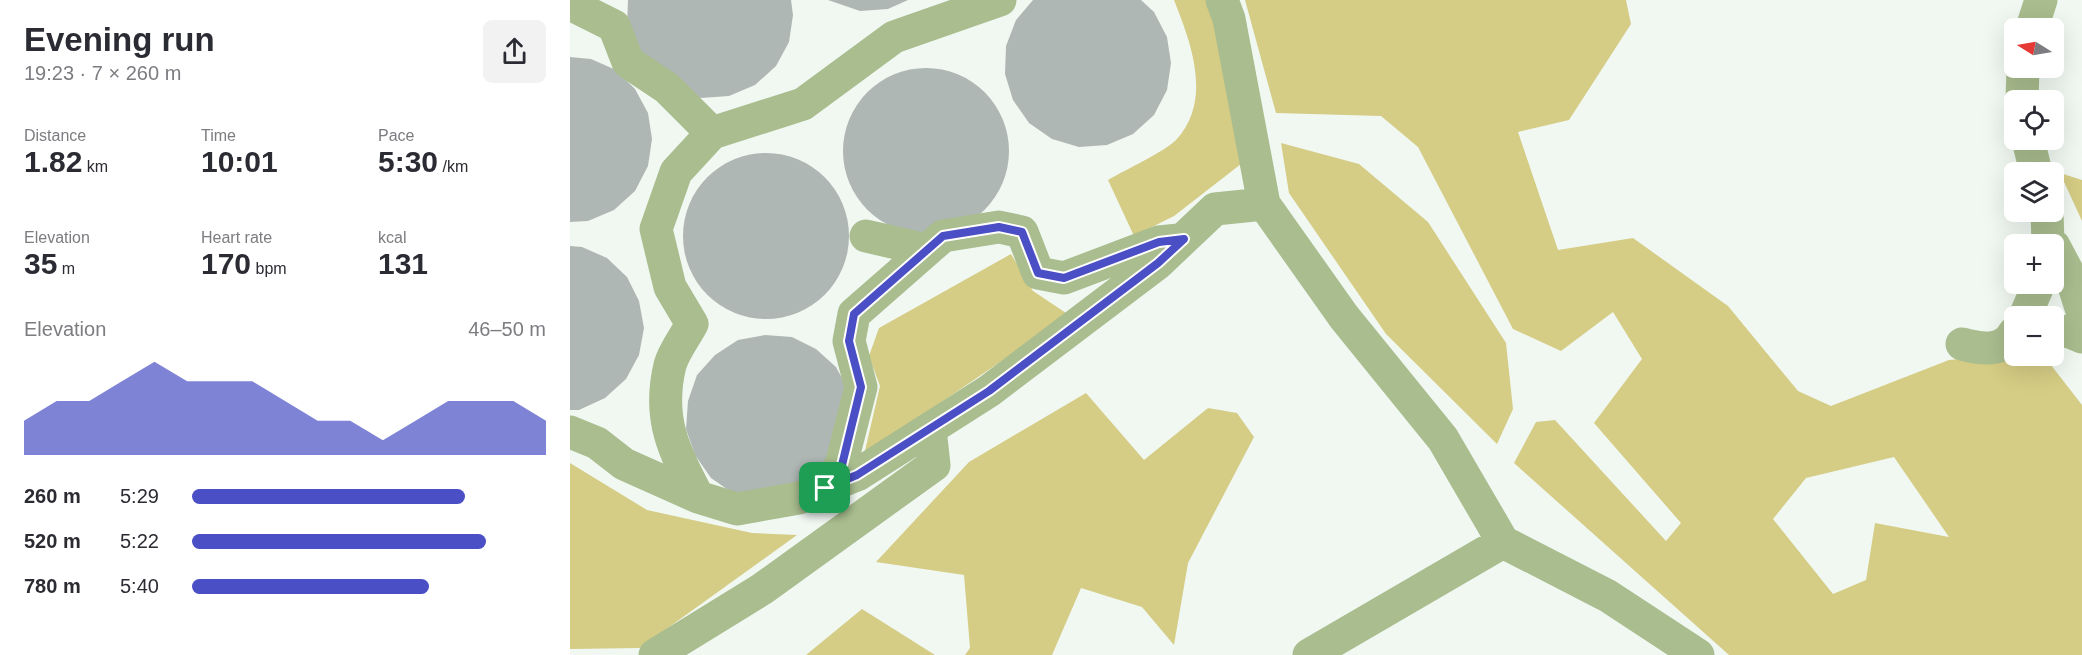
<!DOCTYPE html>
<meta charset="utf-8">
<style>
:root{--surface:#fff;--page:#f2f2f3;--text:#2b2b33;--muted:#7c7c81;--accent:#4a4fc5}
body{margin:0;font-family:Helvetica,sans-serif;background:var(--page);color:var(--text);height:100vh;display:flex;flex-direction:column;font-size:22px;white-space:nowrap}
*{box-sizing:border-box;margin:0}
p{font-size:20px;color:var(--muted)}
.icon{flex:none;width:33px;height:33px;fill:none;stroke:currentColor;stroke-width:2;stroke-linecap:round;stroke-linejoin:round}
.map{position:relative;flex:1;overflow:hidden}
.details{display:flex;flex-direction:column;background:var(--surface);width:570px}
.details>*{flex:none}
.needle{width:39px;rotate:281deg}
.fabs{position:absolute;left:1434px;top:18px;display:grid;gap:12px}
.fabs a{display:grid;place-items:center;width:60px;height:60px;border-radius:9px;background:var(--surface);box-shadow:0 6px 24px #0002;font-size:30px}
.pin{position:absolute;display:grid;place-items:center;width:51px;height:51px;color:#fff;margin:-26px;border-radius:12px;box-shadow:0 3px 9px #0006}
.round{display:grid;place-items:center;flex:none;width:63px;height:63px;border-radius:9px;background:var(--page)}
.summary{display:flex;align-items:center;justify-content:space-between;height:102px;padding:0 24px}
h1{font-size:33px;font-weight:700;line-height:45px}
.figures{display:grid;grid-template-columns:repeat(3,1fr);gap:9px;height:102px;padding:6px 24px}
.figures div{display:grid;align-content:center}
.figures b{font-size:30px;font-weight:700}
.figures small{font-size:16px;font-weight:400}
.figures p{font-size:16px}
.chart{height:168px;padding:12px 24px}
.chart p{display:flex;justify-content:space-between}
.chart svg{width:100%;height:108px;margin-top:6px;fill:var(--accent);opacity:.7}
ul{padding:0 24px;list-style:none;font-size:20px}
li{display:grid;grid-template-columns:96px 72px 1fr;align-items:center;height:45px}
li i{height:15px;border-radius:8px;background:var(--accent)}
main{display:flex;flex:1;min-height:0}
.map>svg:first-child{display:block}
</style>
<main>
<section class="details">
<div class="summary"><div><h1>Evening run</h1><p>19:23 · 7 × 260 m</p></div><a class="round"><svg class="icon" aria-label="share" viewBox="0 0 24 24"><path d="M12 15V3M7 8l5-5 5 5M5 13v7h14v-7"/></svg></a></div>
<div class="figures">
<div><p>Distance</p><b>1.82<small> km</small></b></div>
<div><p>Time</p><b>10:01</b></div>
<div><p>Pace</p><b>5:30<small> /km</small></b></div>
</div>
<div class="figures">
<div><p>Elevation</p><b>35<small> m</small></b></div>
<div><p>Heart rate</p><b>170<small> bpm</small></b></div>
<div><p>kcal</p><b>131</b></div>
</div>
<div class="chart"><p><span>Elevation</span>46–50 m</p>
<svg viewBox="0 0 160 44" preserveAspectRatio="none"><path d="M0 44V30L10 22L20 22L30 14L40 6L50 14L60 14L70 14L80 22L90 30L100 30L110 38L120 30L130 22L140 22L150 22L160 30V44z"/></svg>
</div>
<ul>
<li><b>260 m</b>5:29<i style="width:77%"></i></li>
<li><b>520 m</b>5:22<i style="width:83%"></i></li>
<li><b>780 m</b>5:40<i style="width:67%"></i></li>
</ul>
</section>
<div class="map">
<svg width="1512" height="655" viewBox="0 0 1512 655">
<rect width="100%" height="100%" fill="#f1f8f2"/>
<path fill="#d5cc85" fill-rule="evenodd" d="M 604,0 L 638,0 L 648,25 L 671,164 L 604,216 L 564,236 L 538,180 C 555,170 594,152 606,140 C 643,100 621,43 604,0 Z
M 675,0 L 1056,0 L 1061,24 L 999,120 L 948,132 L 988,250 L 1063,238 L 1158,306 L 1228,391 L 1261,406 L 1379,360 L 1444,354 L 1474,356 L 1512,405 L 1512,655 L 1159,655 L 944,463 L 966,422 L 985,420 L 1096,541 L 1111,523 L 1024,423 L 1072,359 L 1043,312 L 991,351 L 943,329 L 848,147 L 811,116 L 706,113 ZM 1324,457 L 1379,537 L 1305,523 L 1296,580 L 1263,594 L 1203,519 L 1236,478 Z
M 711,143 L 789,164 L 858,222 L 936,343 L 943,409 L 927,444 L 816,334 L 719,193 Z
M 1490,173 L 1512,180 L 1512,221 Z
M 441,254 L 463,291 L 499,315 L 294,455 L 310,386 L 299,356 L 309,328 Z
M 516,393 L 574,460 L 638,408 L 667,413 L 684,437 L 618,563 L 604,645 L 572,607 L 511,588 L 482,655 L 395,655 L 400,648 L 394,575 L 306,562 L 399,462 Z
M 0,463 L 77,510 L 182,533 L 227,535 L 70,648 L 0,649 Z
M 292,609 L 365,655 L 236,655 Z"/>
<path fill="#afb7b5" d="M 58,0 L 221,0 L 223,15 L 219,42 L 206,66 L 185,85 L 159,96 L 131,98 L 104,91 L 81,75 L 57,25 Z
M 258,0 L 338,0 L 318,9 L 290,11 Z
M 463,0 L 571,0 L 584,12 L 597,37 L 601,63 L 597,90 L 584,115 L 563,134 L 537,145 L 509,147 L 482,139 L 459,123 L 443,100 L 435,74 L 436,46 L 446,20 Z
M 0,57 L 21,59 L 46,70 L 65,89 L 78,113 L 82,139 L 78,166 L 65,191 L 44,210 L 18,221 L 0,222 Z
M273 151a83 83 0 1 1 166 0a83 83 0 1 1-166 0Z
M113 236a83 83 0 1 1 166 0a83 83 0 1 1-166 0Z
M 0,246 L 12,247 L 37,258 L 57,277 L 69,301 L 74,328 L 69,355 L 56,379 L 35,398 L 9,410 L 0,410 Z
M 195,335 L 222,337 L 246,349 L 266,367 L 279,391 L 283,418 L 245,489 L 164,494 L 141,478 L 125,455 L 116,429 L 118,401 L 127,375 L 145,355 L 168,340 Z"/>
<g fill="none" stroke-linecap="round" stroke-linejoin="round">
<path stroke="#a9bd8e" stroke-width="33" d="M 652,0 L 659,19 L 694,204 L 774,317 L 873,439 L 933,542
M 0,4 L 44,26 L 58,62 L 97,88 L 142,133
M 1462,28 L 1471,0
M 1452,100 L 1453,68
M 1458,140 L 1466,172
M 1477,212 L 1478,244
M 296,236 L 357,250
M 1484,246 L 1502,280 L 1512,311
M 1455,316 L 1469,284
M 1484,330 L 1500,332 L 1512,337
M 1392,344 C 1410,349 1433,353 1444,333
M 0,432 L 27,443 L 54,464 L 128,497 L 167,509 L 229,498 L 287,475 L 419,391 L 588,263 L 645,209 L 694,204
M 255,488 L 271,465 L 291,387 L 279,341 L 284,314 L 373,236 L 429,227 L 452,232 L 468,273 L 494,278 L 589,242 L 609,240
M 128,497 C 104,451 87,419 100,365 C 104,351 115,337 122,324 L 100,287 L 86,229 L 106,172 L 142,133 L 233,104 L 324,37 L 430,0
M 85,655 L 192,589 L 364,465 L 360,429
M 739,655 L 933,542 L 1038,596 L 1128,655"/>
</g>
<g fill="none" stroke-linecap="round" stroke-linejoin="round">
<g stroke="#fff" stroke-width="12">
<path id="route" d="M 429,227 L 452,232 L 468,273 L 494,278 L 589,242 L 614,239 L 588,263 L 419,391 L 287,475 L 255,488 L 272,465 L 291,387 L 279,341 L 284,314 L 373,236 Z"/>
</g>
<use href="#route" stroke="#4a4fc5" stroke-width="8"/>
</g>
</svg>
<div class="fabs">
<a><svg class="needle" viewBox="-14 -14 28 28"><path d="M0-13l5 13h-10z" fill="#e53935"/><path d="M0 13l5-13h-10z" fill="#7c7c81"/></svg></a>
<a><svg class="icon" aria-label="locate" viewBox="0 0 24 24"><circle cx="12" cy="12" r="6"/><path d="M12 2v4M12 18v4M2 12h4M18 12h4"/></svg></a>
<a><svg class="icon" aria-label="layers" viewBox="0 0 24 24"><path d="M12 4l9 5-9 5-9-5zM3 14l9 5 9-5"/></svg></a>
<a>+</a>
<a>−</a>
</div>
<div class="pin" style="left:255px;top:488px;background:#1e9e55"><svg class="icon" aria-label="arrive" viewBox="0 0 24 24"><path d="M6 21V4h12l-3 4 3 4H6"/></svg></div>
</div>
</main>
